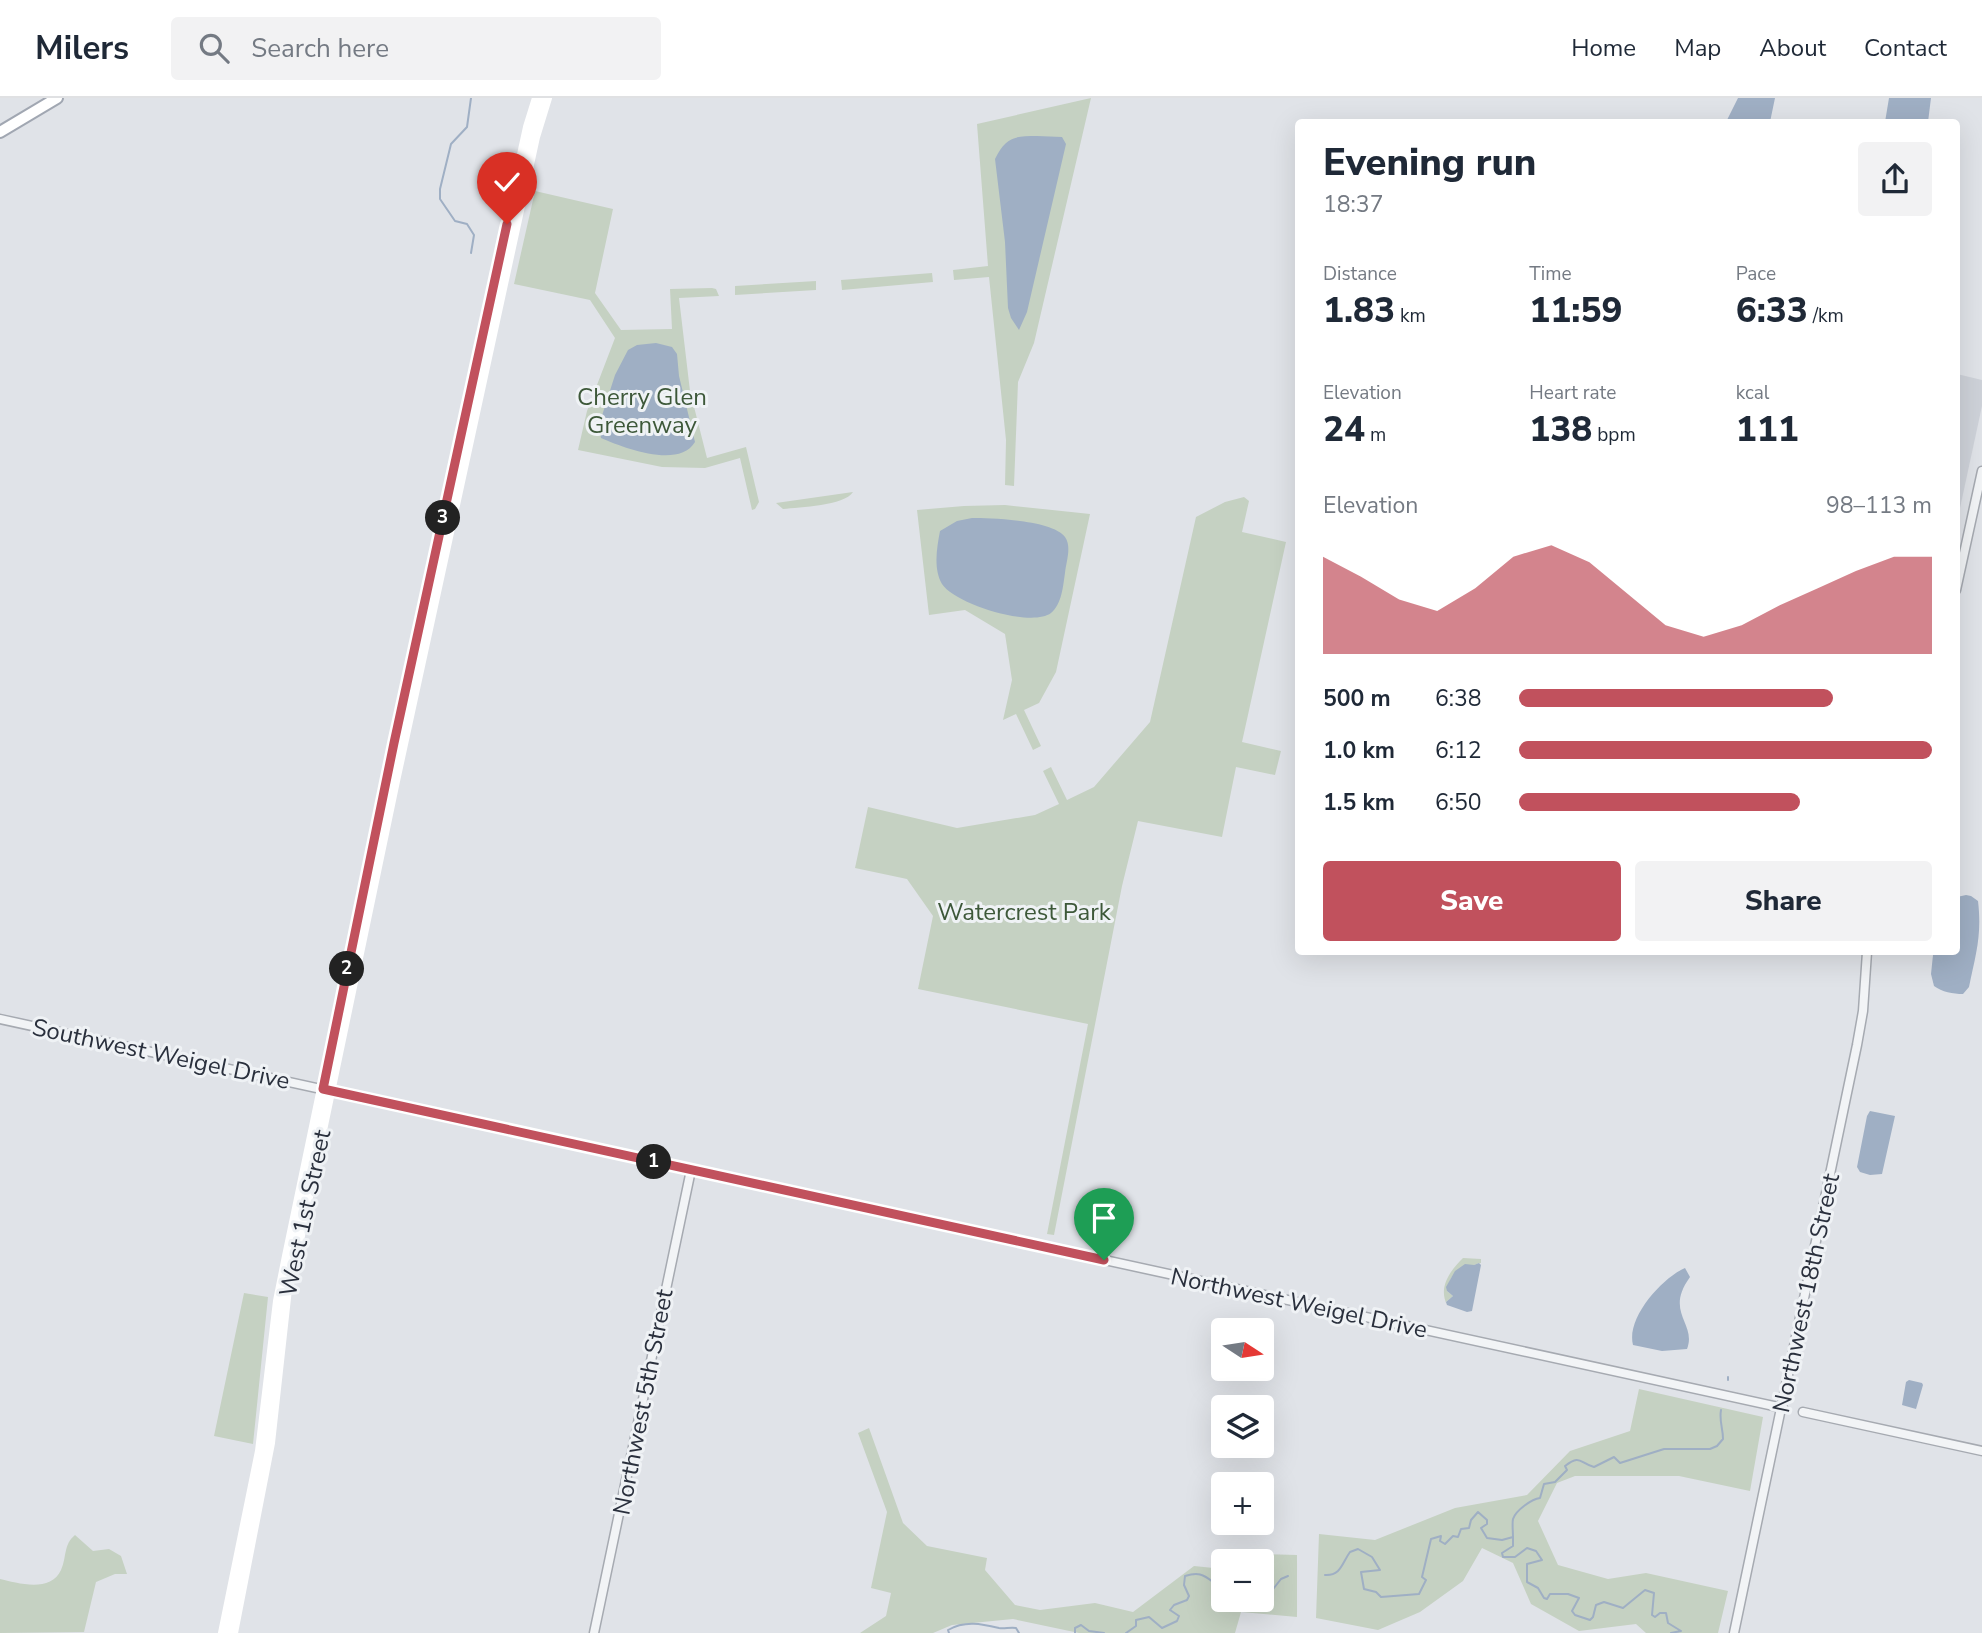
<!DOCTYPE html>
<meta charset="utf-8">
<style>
:root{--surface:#fff;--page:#f2f2f3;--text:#1f2937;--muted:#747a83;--line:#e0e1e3;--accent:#c1515d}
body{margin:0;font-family:"Nunito Sans",sans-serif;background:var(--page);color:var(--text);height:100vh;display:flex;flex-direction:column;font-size:26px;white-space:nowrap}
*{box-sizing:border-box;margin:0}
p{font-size:23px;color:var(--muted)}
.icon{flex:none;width:38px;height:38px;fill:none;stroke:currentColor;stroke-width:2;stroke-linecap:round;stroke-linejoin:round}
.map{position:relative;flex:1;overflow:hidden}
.sheet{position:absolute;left:1295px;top:21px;width:665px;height:836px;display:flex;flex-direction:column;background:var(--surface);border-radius:7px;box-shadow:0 7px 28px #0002}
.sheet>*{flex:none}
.needle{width:46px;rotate:102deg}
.fabs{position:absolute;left:1211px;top:1220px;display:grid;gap:14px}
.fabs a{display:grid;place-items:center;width:63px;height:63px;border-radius:7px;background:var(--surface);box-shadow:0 7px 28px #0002;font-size:35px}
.pin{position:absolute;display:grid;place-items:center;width:60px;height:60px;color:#fff;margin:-72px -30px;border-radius:50% 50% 50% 0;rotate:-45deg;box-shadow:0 0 7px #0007}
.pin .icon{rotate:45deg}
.km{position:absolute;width:35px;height:35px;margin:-18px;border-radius:50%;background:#222;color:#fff;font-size:19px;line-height:35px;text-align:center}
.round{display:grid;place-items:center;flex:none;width:74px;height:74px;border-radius:7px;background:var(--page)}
.overview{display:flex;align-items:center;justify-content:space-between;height:119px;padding:0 28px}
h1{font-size:38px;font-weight:800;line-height:52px}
.metrics{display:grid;grid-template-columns:repeat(3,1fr);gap:10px;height:119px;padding:7px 28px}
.metrics div{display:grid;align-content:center}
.metrics b{font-size:35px;font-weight:800}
.metrics small{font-size:19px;font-weight:400}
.metrics p{font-size:19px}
.chart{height:196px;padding:14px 28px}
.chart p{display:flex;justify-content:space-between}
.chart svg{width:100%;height:126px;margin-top:7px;fill:var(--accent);opacity:.7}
.button{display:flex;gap:14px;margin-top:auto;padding:14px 28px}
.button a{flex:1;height:80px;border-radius:7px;background:var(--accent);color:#fff;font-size:28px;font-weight:800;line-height:80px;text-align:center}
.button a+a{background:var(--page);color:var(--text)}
ul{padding:0 28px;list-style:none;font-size:23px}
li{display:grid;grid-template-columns:112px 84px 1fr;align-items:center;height:52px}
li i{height:18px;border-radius:9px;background:var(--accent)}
header{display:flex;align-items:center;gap:42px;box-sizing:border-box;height:98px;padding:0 35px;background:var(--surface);border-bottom:2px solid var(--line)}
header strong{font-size:33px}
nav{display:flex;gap:38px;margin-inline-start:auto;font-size:24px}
.search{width:490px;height:63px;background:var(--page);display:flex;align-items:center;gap:18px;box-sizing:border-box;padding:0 24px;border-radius:7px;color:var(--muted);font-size:26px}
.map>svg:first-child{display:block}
</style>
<header>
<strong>Milers</strong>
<div class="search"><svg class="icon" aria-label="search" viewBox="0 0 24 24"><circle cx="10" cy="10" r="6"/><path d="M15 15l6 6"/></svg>Search here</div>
<nav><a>Home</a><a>Map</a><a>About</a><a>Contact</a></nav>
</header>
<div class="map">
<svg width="1982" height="1535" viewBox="0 0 1982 1535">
<rect width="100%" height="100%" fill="#e0e3e8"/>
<path fill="#ced2d9" d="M 1957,276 L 1982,282 L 1982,308 L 1957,424 Z"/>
<path fill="#c5d1c2" d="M 1091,0 L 1034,245 L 1018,284 L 1014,388 L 1005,387 L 1006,342 L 989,179 L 954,182 L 953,172 L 988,168 L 977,26 Z
M 535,93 L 613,111 L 595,195 L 621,232 L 672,231 L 670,191 L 712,190 L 716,191 L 719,198 L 679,200 L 690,293 L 707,360 L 746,349 L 759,404 L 755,411 L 752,412 L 740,360 L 705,370 L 662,369 L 578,352 L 587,313 L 615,240 L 590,202 L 514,186 Z
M 932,175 L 933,184 L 842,192 L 841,182 Z
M 816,183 L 816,192 L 735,197 L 735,188 Z
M 853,394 C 844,408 800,409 783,411 L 776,405 Z
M 1244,399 L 1249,403 L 1242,434 L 1286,444 L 1242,644 L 1281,653 L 1275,677 L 1236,669 L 1222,739 L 1138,723 L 1122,788 L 1054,1137 L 1047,1136 L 1088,926 L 918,891 L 933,818 L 907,781 L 855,770 L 868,709 L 957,730 L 1035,717 L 1059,706 L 1043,673 L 1051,669 L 1067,702 L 1094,689 L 1150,624 L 1196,419 L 1225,404 Z
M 1005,407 L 1090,416 L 1056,574 L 1039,605 L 1024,612 L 1041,648 L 1033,652 L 1016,616 L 1003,622 L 1012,582 L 1005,536 L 965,512 L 929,517 L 917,412 L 964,408 Z
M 1463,1160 L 1481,1161 L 1481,1173 L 1481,1165 L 1479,1165 C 1461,1173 1451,1170 1447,1193 L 1453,1198 L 1446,1204 L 1447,1207 C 1438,1189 1450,1173 1463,1160 Z
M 244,1195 L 268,1199 L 253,1346 L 214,1338 Z
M 1639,1291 L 1763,1319 L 1750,1393 L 1679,1378 L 1575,1378 L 1557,1385 L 1538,1423 L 1558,1467 L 1608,1481 L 1646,1475 L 1728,1493 L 1718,1535 L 1646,1535 L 1636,1526 L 1579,1533 L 1531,1506 L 1513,1465 L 1482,1450 L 1463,1483 L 1420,1514 L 1378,1532 L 1316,1520 L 1319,1436 L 1375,1442 L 1455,1410 L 1527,1397 L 1570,1353 L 1630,1333 Z
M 869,1330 L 903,1425 L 927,1448 L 987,1460 L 985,1472 L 1015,1507 L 1040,1512 L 1095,1505 L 1133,1514 L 1194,1468 L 1223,1471 L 1223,1502 L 1262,1502 L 1262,1463 L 1248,1463 L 1264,1456 L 1297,1457 L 1297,1519 L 1241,1514 L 1235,1535 L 1079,1535 L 1013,1521 L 952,1527 L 933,1535 L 860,1535 L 886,1518 L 891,1495 L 871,1490 L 887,1414 L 858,1335 Z
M 75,1437 L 93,1453 L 109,1451 L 121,1458 L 127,1476 L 115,1476 L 96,1484 L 84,1534 L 0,1535 L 0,1481 C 17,1485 51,1495 61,1472 C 67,1459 63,1447 75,1437 Z"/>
<path fill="#9fafc4" d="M 1738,0 L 1775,0 L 1770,24 L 1726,24 Z
M 1889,0 L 1931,0 L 1928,24 L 1885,24 Z
M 1037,38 L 1062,39 L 1066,46 L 1027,214 L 1019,232 L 1011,220 L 1008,210 L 1005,144 L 995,61 C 1006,39 1014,38 1037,38 Z
M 656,245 L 672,249 L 677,256 L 679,278 L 695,344 C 679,371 624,350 601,340 L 599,327 L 615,277 L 628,252 L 637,247 Z
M 972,420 C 991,420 1053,422 1065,439 C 1072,449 1066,464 1065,475 C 1063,488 1062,506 1051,515 C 1031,530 955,506 942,486 C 933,471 937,449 940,433 L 957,423 Z
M 1966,797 L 1971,798 L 1978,803 C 1982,837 1976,855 1969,889 L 1963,896 C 1953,896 1942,894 1934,888 L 1931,876 L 1933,857 L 1956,854 L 1957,799 Z
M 1870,1013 L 1895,1018 L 1882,1076 L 1870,1077 L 1860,1074 L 1857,1069 L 1867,1018 Z
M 1479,1165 L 1481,1167 L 1472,1213 L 1467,1214 L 1447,1207 L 1446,1204 L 1453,1198 L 1447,1193 L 1446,1189 L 1455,1173 L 1465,1166 L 1474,1167 Z
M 1685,1170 L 1690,1179 C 1664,1215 1697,1225 1687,1251 L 1662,1253 L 1633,1247 C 1626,1220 1662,1180 1685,1170 Z
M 1909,1282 L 1922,1285 L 1923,1287 L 1916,1311 L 1902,1307 L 1906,1284 Z"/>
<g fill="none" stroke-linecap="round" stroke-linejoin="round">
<path stroke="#9fafc4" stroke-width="2" d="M 471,0 L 467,29 L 451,46 L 440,91 L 440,101 L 455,123 L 467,126 L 474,137 L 471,155
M 1728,1279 L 1728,1282
M 1513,1439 C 1513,1433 1512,1426 1513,1421 C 1516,1412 1532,1401 1540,1400 L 1544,1386 L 1555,1384 L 1567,1372 L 1565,1368 C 1581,1356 1579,1365 1594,1369 L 1614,1359 L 1620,1365 L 1664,1351 L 1710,1351 L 1717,1348 L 1723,1341 C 1723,1330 1719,1323 1721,1312
M 1325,1477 C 1341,1478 1342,1465 1350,1454 L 1358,1451 L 1372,1459 L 1380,1472 L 1361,1474 L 1364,1491 L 1376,1494 L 1381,1499 L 1419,1496 L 1426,1482 L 1422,1479 L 1431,1441 L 1441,1438 L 1440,1443 L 1445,1446 L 1453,1438 L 1458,1439 L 1461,1431 L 1469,1430 L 1471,1422 L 1478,1414 L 1487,1422 L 1487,1426 L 1481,1430 L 1487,1440 L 1502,1442 L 1513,1439 L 1513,1448 L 1502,1455 L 1503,1459 L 1515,1459 L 1527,1450 L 1536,1453 L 1542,1462 L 1527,1466 L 1527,1484 L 1538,1490 L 1544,1500 L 1547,1501 L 1550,1496 L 1568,1496 L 1579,1500 L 1572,1513 L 1575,1517 L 1590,1522 L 1593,1519 L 1596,1507 L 1604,1504 L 1623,1510 L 1645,1492 L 1654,1495 L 1652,1517 L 1655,1519 L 1660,1515 L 1666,1515 L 1668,1525 L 1681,1533 L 1671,1535
M 1262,1496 L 1270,1495 L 1281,1481 L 1288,1478
M 1240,1502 L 1241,1504 L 1247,1502
M 949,1535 L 948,1532 C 965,1522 982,1526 999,1530 C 1004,1531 1010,1529 1016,1530 L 1019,1535
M 1075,1535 L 1075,1530 L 1081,1527 L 1089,1533 L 1104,1535
M 1126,1535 L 1136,1528 L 1136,1522 L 1149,1519 L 1162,1530 L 1177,1523 L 1179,1518 L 1170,1512 L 1174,1507 L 1187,1502 L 1189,1498 L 1184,1487 L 1185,1478 C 1198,1474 1203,1476 1213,1484 L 1212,1494 L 1216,1500 L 1226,1502"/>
<g stroke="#a6aab1" stroke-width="11">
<path id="tertiary" d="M 1956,492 L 1982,373
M 0,921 L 1783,1310
M 1803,1314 L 1982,1353
M 594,1535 L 691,1072
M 1734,1535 L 1857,947 L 1863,913 L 1867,854"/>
</g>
<g stroke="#a1a7b2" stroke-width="14">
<path id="primary" d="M 0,34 L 57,0"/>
</g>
<use href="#tertiary" stroke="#f2f4f6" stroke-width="8"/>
<path stroke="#fff" stroke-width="10" d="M 223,1535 L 260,1353 L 278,1203 L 287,1158 L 394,645 L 528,29 L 537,0
M 233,1535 L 270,1345 L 287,1191 L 297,1152 L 395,683 L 535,39 L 547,0"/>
<use href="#primary" stroke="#fff" stroke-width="10"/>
</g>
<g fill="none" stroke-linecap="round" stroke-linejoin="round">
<g stroke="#fff" stroke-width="14">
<path id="route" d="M 507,126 L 394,645 L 323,991 L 1104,1162"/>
</g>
<use href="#route" stroke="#c1515d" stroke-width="9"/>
</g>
<g text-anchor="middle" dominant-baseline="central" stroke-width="6" stroke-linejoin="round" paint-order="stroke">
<g font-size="24" fill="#3d5839" stroke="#eff2f5">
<text x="642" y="299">Cherry Glen<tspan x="642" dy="28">Greenway</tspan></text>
<text x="1024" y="814">Watercrest Park</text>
</g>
<g font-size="24" fill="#2a303d" stroke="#eff2f5">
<text transform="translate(161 956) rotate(12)">Southwest Weigel Drive</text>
<text transform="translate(305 1115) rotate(-78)">West 1st Street</text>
<text transform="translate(1806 1195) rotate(-78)">Northwest 18th Street</text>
<text transform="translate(1299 1205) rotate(12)">Northwest Weigel Drive</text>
<text transform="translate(643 1304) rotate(-79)">Northwest 5th Street</text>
</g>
</g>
</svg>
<div class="fabs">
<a><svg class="needle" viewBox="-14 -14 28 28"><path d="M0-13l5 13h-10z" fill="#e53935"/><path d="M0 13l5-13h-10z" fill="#747a83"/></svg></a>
<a><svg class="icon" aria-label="layers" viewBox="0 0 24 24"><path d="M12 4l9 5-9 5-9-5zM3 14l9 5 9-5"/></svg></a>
<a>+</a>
<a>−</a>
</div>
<div class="pin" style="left:1104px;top:1162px;background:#1e9e55"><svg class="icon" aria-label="arrive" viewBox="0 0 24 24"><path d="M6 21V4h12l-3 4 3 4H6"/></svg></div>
<div class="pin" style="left:507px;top:126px;background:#d93025"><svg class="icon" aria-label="check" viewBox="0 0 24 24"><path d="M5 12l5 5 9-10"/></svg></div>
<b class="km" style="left:654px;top:1064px">1</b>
<b class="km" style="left:347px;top:871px">2</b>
<b class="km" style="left:443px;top:420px">3</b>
<section class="sheet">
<div class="overview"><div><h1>Evening run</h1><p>18:37</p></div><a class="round"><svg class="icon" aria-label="share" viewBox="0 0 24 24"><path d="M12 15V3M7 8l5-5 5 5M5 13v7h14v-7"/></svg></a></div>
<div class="metrics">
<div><p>Distance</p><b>1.83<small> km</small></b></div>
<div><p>Time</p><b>11:59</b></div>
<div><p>Pace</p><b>6:33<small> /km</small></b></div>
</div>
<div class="metrics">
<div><p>Elevation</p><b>24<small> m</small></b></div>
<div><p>Heart rate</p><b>138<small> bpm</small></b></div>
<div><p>kcal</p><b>111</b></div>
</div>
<div class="chart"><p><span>Elevation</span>98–113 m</p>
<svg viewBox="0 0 160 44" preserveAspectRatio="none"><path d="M0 44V10L10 17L20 25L30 29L40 21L50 10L60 6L70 12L80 23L90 34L100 38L110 34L120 27L130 21L140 15L150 10L160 10V44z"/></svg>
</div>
<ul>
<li><b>500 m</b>6:38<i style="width:76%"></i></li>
<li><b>1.0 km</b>6:12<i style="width:100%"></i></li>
<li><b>1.5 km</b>6:50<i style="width:68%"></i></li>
</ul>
<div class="button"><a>Save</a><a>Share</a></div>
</section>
</div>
